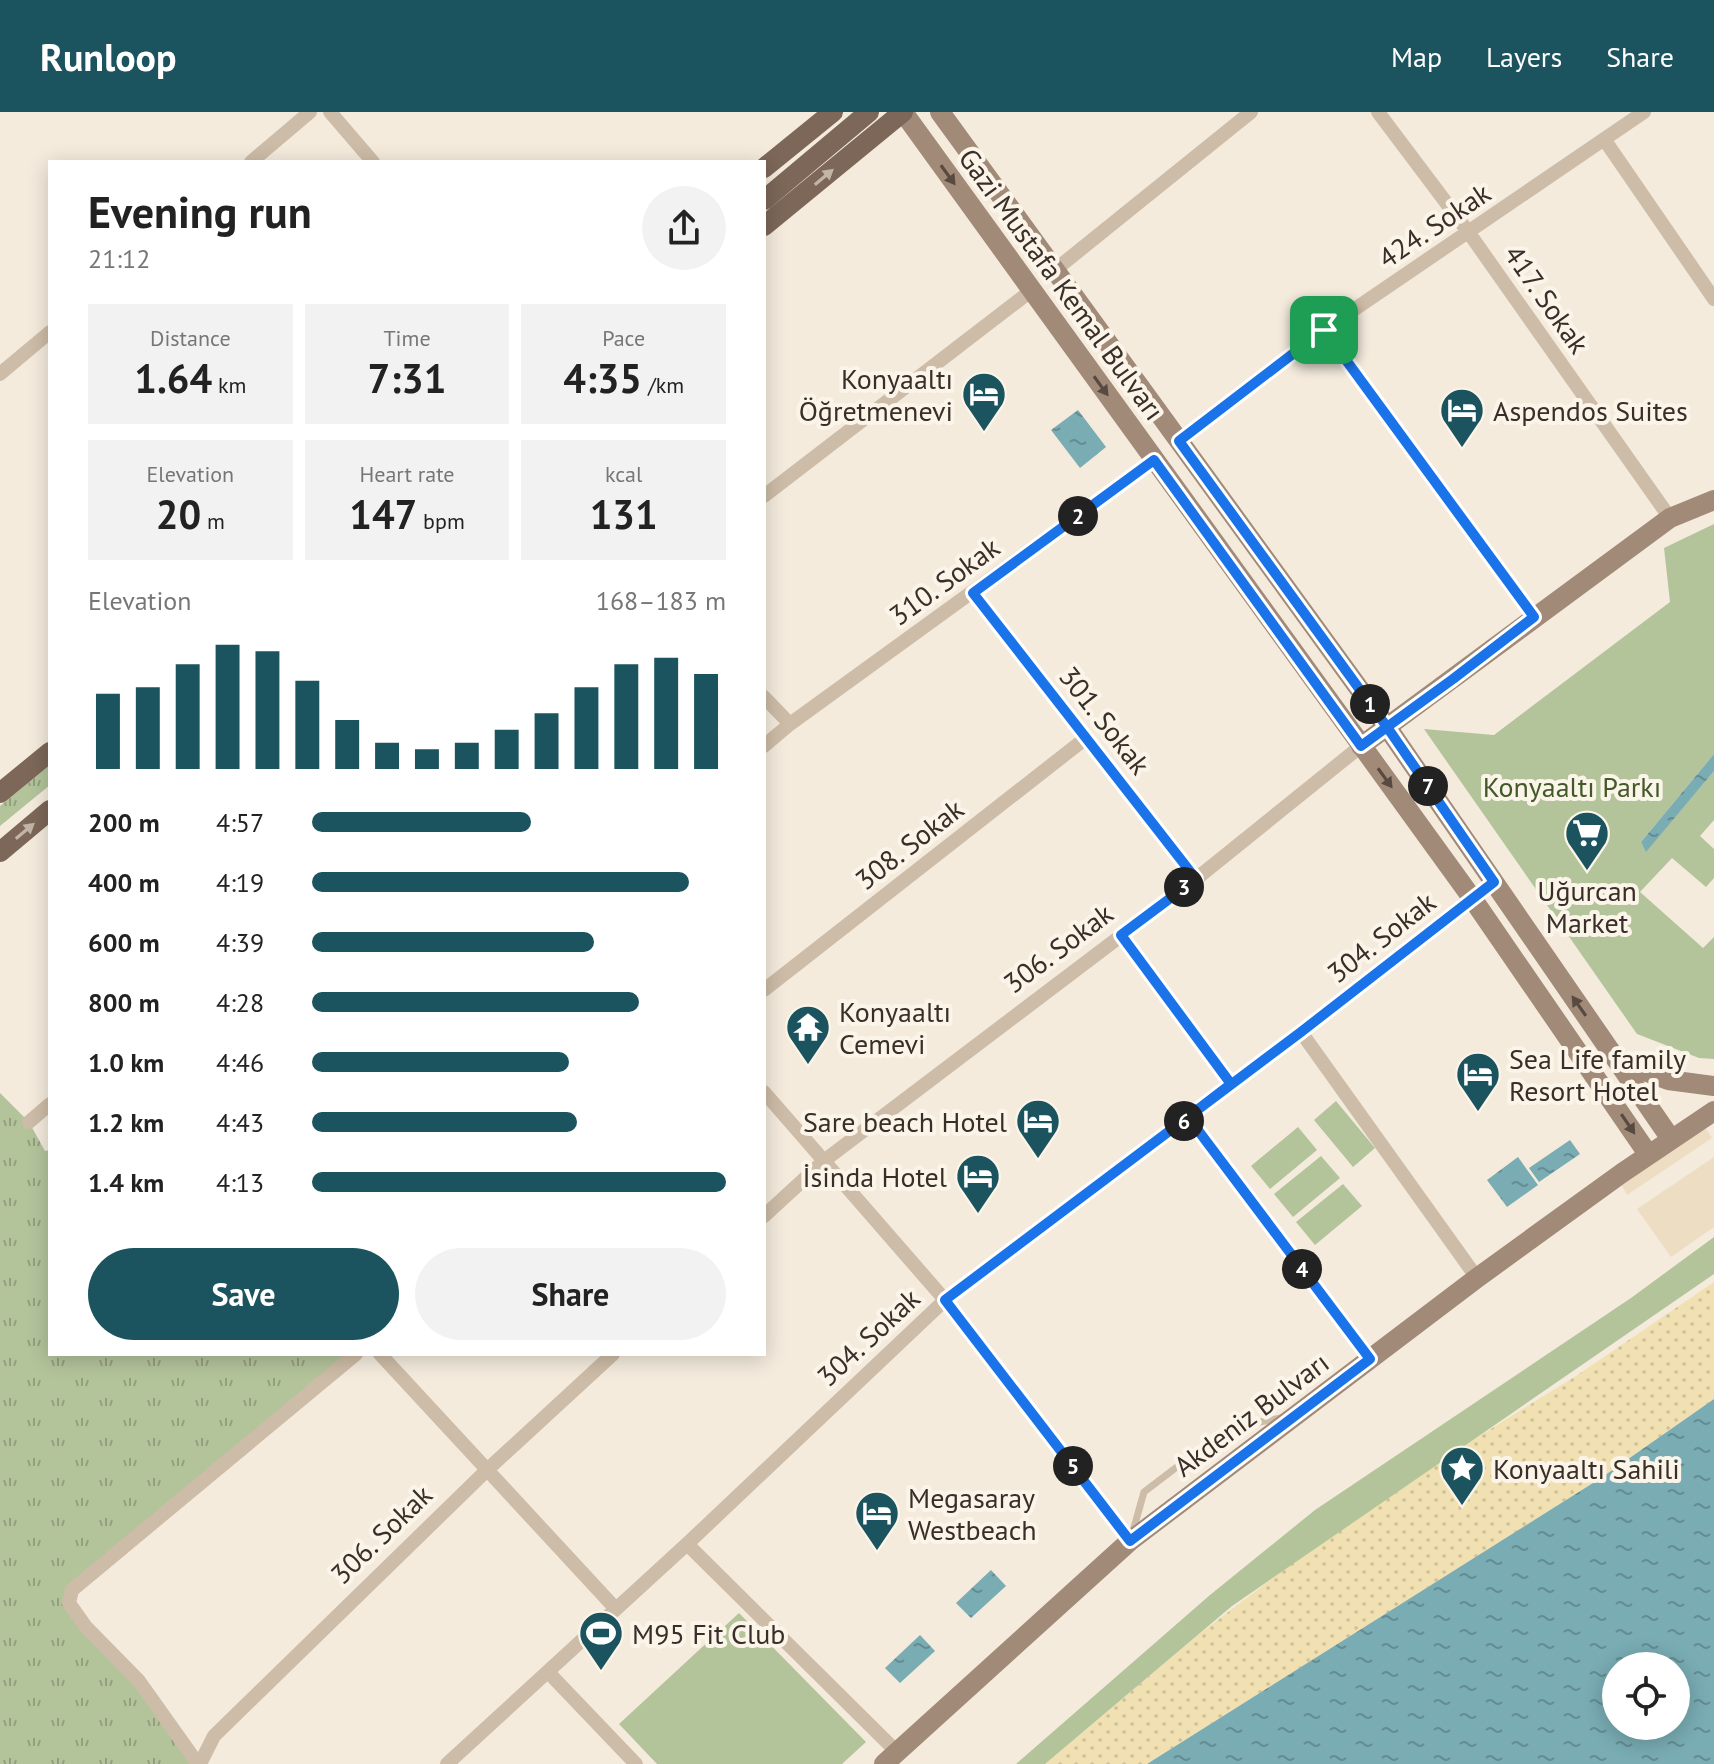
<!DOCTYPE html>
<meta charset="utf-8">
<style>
:root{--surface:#fff;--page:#f2f2f2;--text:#222;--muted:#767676;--accent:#1b545e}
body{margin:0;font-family:"PT Sans",sans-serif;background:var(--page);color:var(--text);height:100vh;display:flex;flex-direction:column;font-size:30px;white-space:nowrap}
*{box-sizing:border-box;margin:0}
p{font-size:26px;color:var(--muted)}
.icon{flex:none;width:44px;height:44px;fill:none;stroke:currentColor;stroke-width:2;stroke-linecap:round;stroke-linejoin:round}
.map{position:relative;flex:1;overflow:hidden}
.panel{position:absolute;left:48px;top:48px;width:718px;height:1196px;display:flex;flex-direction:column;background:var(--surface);border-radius:0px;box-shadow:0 4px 20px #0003}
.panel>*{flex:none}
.fabs{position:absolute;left:1602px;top:1540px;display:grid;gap:16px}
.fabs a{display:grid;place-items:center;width:88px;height:88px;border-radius:50%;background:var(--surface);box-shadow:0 4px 20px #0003;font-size:40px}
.pin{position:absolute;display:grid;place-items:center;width:68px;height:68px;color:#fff;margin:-34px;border-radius:16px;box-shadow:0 4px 12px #0006}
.km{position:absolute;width:40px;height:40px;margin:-20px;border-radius:50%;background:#222;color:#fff;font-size:22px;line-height:40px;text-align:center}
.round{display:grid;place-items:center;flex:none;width:84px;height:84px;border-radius:42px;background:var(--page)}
.summary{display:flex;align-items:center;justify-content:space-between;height:136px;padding:0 40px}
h1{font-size:44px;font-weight:600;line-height:60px}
.figures{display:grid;grid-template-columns:repeat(3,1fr);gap:12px;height:136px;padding:8px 40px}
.figures div{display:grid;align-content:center;border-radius:0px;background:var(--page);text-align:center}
.figures b{font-size:40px;font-weight:600}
.figures small{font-size:22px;font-weight:400}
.figures p{font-size:22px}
.chart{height:224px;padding:16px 40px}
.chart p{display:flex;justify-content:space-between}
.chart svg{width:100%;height:144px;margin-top:8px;stroke:var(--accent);stroke-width:6}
.primary-button{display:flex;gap:16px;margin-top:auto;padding:16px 40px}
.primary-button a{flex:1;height:92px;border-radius:48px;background:var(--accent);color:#fff;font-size:32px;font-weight:600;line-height:92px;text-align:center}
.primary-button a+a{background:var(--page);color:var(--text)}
ul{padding:0 40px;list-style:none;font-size:26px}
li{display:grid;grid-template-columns:128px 96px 1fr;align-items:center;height:60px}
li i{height:20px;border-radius:10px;background:var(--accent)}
header{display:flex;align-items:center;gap:48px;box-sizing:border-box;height:112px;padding:0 40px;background:var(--accent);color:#fff}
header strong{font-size:38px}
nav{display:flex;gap:44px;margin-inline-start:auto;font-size:28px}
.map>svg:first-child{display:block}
</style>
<header>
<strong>Runloop</strong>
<nav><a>Map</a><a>Layers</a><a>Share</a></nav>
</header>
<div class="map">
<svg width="1714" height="1652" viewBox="0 0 1714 1652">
<defs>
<pattern id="grass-tufts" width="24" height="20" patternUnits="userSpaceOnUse" patternTransform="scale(2)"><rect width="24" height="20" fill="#b3c49b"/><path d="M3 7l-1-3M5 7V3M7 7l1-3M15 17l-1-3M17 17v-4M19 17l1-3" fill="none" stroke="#93a07e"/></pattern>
<pattern id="sand-dots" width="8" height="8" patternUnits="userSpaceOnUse" patternTransform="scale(2)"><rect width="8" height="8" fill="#f1e0b1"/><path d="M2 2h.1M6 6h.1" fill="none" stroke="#cfc098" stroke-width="1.8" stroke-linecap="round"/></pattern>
<pattern id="water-ripples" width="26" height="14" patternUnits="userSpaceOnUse" patternTransform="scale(2)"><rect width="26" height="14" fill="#79acb3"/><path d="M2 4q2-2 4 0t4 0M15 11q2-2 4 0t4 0" fill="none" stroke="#648c92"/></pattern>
</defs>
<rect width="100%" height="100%" fill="#f4ebdd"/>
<path fill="url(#grass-tufts)" d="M 50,653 L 50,673 L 0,714 L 0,694 Z
M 0,981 L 29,1010 L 45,1039 L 50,1038 L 50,1242 L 352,1242 L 72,1478 L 69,1491 L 198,1652 L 0,1652 Z"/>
<path fill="url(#sand-dots)" d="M 1714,1170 L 1714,1287 L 1601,1366 L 1147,1652 L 1045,1652 L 1198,1523 L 1327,1425 L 1415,1364 L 1576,1264 Z"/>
<path fill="#b3c49b" d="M 1714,412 L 1714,642 L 1641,730 L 1646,739 L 1714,659 L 1714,708 L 1700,724 L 1714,737 L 1714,766 L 1706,775 L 1672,746 L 1640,780 L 1703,836 L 1714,825 L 1714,947 L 1699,946 L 1637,922 L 1424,617 L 1494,623 L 1670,490 L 1664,436 Z
M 1336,989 L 1375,1036 L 1353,1055 L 1314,1008 Z
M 1298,1015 L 1317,1038 L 1270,1077 L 1251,1054 Z
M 1321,1044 L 1340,1066 L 1293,1105 L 1274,1082 Z
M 1343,1072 L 1362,1094 L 1315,1133 L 1296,1110 Z
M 1714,1125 L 1714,1162 L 1232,1494 L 1045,1652 L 1016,1652 L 1210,1483 L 1315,1398 L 1631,1186 Z
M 739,1501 L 866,1630 L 842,1652 L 657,1652 L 619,1612 Z"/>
<path fill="#edddc3" d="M 1705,1015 L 1712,1026 L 1627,1083 L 1621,1072 Z
M 1714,1045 L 1714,1115 L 1671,1145 L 1637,1097 Z"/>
<path fill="url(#water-ripples)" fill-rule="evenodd" d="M 1078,298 L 1106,335 L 1080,356 L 1051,318 Z
M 1714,642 L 1714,659 L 1646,740 L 1641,730 Z
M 1570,1028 L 1580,1042 L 1539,1070 L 1529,1056 Z
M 1518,1045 L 1538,1073 L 1507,1095 L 1487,1068 Z
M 1714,1287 L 1714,1652 L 1147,1652 L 1601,1366 ZM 1616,1554 L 1676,1554 L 1676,1614 L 1616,1614 Z
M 991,1458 L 1006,1474 L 971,1506 L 956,1491 Z
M 920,1523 L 935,1539 L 900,1571 L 885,1556 Z"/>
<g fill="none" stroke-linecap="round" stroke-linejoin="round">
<path stroke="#cdbca7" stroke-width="7" d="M 1133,1419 L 1144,1380 L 1228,1316 L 1281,1306"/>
<path stroke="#cdbca7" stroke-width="14" d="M 330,0 L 373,50
M 1378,0 L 1469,121 L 1670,406
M 1604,27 L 1714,187
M 251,50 L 310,0
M 1055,158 L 1251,0
M 1324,218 L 1534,505
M 0,262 L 50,220
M 1179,329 L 1324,218 L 1644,0
M 764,384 L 1032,178
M 973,481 L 1196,767
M 764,585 L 790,612
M 764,634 L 790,612 L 1154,348
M 1121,823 L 1231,972
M 764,878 L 1086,626
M 1301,920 L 1477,1166
M 764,980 L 945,1188 L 1130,1429
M 1188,1005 L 1370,1247
M 29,1010 L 50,992
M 764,1104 L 825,1048 L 1196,767 L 1361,634
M 380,1242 L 615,1496
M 687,1432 L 897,1640
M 548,1560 L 636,1652
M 198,1652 L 139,1569 L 86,1515 L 69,1491 L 72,1478 L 356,1242
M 200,1652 L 214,1624 L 487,1358 L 613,1242
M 447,1652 L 687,1432 L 945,1188 L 1301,920 L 1472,786"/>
<path stroke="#a18a78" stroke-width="20" d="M 903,0 L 1472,786 L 1648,1042
M 940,0 L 1387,615 L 1671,1027
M 1361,634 L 1670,406 L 1714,388
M 1615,945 L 1642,958 L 1668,968 L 1714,974
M 884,1652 L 1130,1429 L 1477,1166 L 1622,1061 L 1714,999"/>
<path stroke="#7c6758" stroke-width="20" d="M 764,56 L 833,0
M 764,88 L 869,0
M 764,114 L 903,0
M 0,681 L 50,640
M 0,740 L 50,698"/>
</g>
<defs><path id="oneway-solid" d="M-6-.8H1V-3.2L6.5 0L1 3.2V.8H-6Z" transform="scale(2)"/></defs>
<g fill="#584a40">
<use href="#oneway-solid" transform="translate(948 63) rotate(54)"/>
<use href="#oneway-solid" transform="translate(1101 274) rotate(54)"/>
<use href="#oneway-solid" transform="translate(1385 666) rotate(54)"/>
<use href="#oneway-solid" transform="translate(1579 894) rotate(-125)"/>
<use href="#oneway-solid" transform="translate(1628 1012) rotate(56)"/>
</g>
<g fill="#c2b5a8">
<use href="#oneway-solid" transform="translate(824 65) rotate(-40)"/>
<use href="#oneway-solid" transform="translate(25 719) rotate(-40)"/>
</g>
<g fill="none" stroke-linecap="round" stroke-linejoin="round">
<g stroke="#fff" stroke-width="16">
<path id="route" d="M 1324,218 L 1179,329 L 1387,615 L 1361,634 L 1154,348 L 973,481 L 1196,767 L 1121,823 L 1231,972 L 1188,1005 L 1370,1247 L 1130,1429 L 945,1188 L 1301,920 L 1494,770 L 1387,615 L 1453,567 L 1534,505 L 1324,218"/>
</g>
<use href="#route" stroke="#1a73e8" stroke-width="10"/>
</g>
<defs>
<g id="hotel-pin" transform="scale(2.3)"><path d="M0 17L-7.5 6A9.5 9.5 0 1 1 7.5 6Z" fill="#1b545e" stroke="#fbf4e9"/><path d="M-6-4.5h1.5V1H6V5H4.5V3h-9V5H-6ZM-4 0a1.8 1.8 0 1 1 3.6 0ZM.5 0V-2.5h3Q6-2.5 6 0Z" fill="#fff"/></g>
<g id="supermarket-pin" transform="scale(2.3)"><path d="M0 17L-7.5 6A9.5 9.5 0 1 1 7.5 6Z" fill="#1b545e" stroke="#fbf4e9"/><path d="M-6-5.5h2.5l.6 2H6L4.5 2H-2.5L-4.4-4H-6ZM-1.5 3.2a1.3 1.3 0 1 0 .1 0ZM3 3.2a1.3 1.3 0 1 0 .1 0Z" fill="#fff"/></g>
<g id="temple-pin" transform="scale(2.3)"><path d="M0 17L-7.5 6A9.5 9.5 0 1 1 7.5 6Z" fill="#1b545e" stroke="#fbf4e9"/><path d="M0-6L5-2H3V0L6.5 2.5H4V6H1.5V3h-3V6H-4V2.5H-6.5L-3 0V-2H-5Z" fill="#fff"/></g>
<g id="sight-pin" transform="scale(2.3)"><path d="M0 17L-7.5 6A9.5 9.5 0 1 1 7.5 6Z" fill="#1b545e" stroke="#fbf4e9"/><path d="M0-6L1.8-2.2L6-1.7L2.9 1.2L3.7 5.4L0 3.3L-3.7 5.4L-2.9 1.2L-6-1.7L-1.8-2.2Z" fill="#fff"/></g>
<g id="stadium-pin" transform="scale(2.3)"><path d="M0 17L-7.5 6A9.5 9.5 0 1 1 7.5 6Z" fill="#1b545e" stroke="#fbf4e9"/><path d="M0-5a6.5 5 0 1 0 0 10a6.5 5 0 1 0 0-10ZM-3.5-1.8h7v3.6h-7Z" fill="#fff"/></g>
</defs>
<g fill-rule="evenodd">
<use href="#hotel-pin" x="984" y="282"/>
<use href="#hotel-pin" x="1462" y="298"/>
<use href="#supermarket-pin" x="1587" y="721"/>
<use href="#temple-pin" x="808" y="915"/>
<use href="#hotel-pin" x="1478" y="962"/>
<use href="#hotel-pin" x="1038" y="1009"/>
<use href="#hotel-pin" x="978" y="1064"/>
<use href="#sight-pin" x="1462" y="1356"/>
<use href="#hotel-pin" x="877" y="1401"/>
<use href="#stadium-pin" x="601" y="1521"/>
</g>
<g text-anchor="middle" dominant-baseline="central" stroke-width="8" stroke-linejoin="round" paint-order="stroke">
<g font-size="28" fill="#392f28" stroke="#fbf4e9">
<text transform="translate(1434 113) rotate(-34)">424. Sokak</text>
<text transform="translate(1062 172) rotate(54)">Gazi Mustafa Kemal Bulvarı</text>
<text transform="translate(1547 187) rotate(55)">417. Sokak</text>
<text transform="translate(944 469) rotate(-36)">310. Sokak</text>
<text transform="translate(1105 608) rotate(52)">301. Sokak</text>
<text transform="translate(909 732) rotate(-38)">308. Sokak</text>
<text transform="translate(1381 825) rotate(-38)">304. Sokak</text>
<text transform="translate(1058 836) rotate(-37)">306. Sokak</text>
<text transform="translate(868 1225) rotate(-43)">304. Sokak</text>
<text transform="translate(1251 1302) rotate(-37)">Akdeniz Bulvarı</text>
<text transform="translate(381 1422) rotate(-44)">306. Sokak</text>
</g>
<g font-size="28" fill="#392f28" stroke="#fbf4e9" text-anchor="start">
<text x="953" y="266" text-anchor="end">Konyaaltı<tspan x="953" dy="32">Öğretmenevi</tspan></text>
<text x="1493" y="298">Aspendos Suites</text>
<text x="1587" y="778" text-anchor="middle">Uğurcan<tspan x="1587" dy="32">Market</tspan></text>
<text x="839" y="899">Konyaaltı<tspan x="839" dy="32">Cemevi</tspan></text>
<text x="1509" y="946">Sea Life family<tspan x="1509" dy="32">Resort Hotel</tspan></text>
<text x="1007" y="1009" text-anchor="end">Sare beach Hotel</text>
<text x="947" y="1064" text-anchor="end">İsinda Hotel</text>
<text x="1493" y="1356">Konyaaltı Sahili</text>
<text x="908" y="1385">Megasaray<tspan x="908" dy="32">Westbeach</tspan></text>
<text x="632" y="1521">M95 Fit Club</text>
</g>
<g font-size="28" fill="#44592a" stroke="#fbf4e9">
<text x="1572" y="674">Konyaaltı Parkı</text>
</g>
</g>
</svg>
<div class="fabs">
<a><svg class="icon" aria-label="locate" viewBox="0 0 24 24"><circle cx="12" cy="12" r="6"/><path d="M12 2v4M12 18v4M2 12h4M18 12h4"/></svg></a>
</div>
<div class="pin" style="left:1324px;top:218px;background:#1e9e55"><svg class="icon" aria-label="arrive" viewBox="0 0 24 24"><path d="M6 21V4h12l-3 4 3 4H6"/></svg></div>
<b class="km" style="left:1370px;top:592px">1</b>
<b class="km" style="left:1078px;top:404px">2</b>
<b class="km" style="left:1184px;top:775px">3</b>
<b class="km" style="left:1302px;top:1157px">4</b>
<b class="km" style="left:1073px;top:1354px">5</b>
<b class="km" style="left:1184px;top:1009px">6</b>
<b class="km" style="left:1428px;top:674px">7</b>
<section class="panel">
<div class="summary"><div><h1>Evening run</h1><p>21:12</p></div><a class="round"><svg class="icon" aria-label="share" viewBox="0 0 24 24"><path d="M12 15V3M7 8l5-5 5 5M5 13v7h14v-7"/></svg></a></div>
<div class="figures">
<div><p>Distance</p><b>1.64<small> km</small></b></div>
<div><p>Time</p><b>7:31</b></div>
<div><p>Pace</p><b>4:35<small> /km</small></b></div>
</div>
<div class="figures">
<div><p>Elevation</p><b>20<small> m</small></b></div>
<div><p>Heart rate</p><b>147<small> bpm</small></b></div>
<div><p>kcal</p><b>131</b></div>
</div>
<div class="chart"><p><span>Elevation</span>168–183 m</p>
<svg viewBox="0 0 160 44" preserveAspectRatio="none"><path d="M5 44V21M15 44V19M25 44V12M35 44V6M45 44V8M55 44V17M65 44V29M75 44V36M85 44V38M95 44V36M105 44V32M115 44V27M125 44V19M135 44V12M145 44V10M155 44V15"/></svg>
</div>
<ul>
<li><b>200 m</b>4:57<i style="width:53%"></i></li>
<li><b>400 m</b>4:19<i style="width:91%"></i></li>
<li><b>600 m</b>4:39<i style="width:68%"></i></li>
<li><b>800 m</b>4:28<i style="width:79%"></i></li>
<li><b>1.0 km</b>4:46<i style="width:62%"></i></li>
<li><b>1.2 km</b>4:43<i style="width:64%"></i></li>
<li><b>1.4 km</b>4:13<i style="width:100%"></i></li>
</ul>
<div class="primary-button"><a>Save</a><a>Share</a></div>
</section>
</div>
